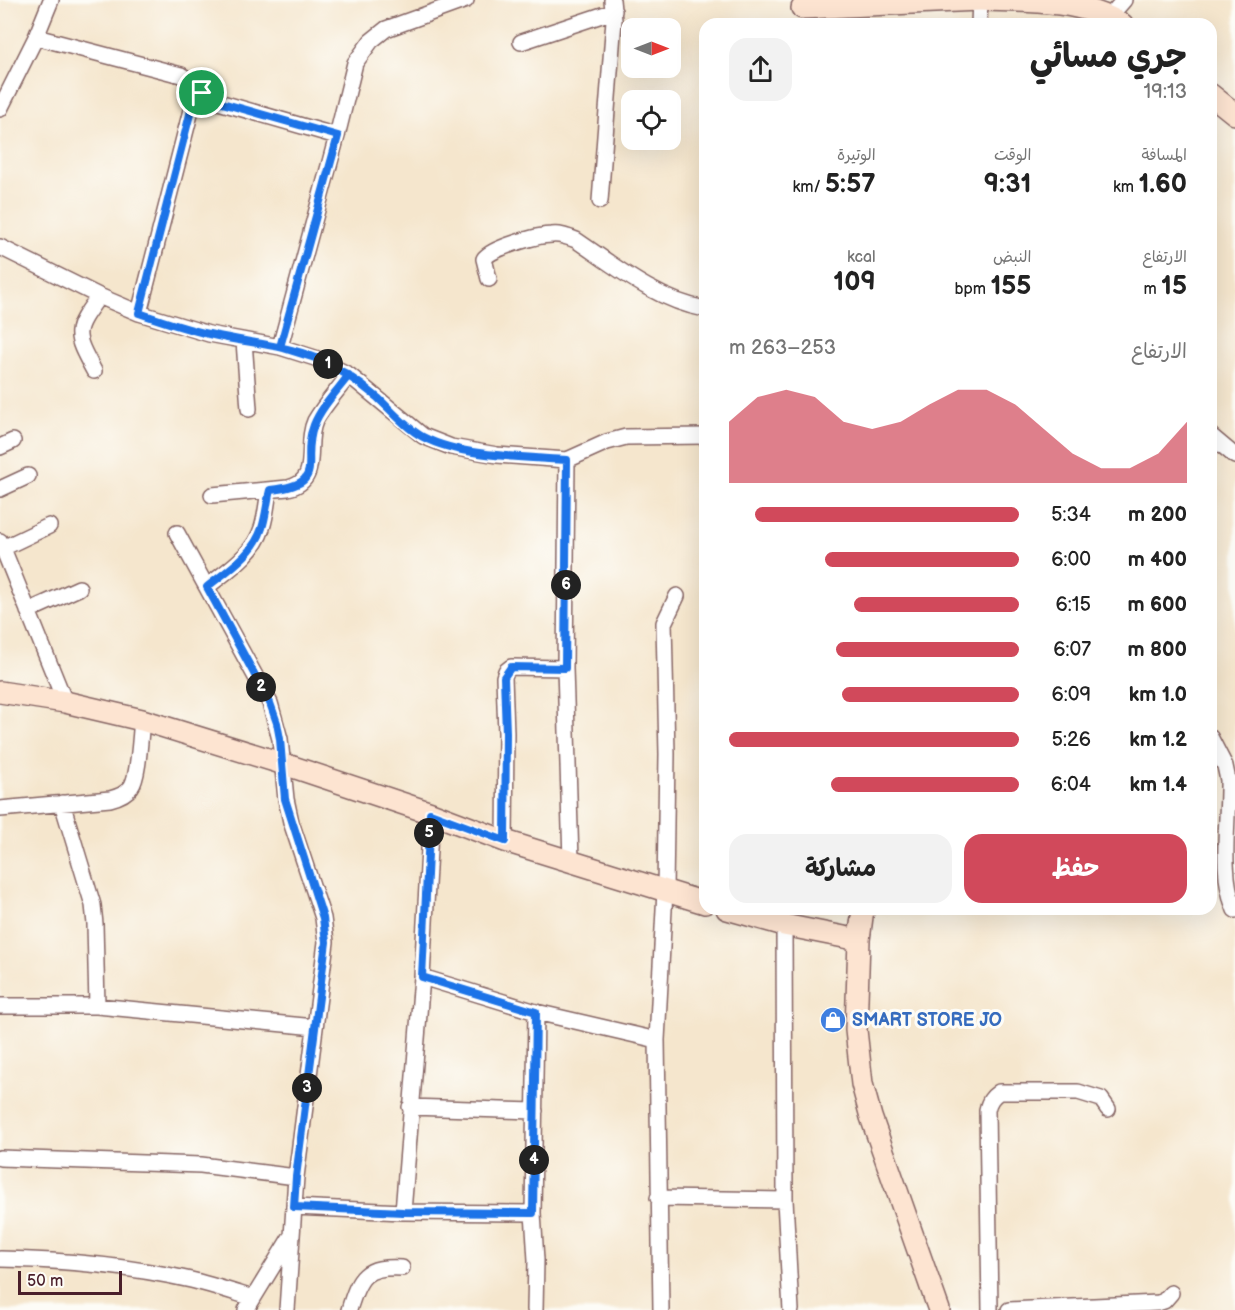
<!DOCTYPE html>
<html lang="ar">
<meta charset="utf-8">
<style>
:root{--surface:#fff;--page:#f2f2f2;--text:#222;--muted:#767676;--accent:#d1495b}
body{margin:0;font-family:"Balsamiq Sans","Playpen Sans Arabic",sans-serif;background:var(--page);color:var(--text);direction:rtl;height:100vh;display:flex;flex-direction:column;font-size:22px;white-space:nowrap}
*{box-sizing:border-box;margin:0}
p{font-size:20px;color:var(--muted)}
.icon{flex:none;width:33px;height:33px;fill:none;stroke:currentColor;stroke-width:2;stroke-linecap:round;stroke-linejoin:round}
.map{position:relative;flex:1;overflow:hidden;direction:ltr}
.sheet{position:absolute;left:699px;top:18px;width:518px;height:897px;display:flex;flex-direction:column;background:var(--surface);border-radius:18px;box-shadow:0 6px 24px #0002;direction:rtl}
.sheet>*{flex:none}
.needle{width:39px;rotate:90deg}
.tools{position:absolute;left:621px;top:18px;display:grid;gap:12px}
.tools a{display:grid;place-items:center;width:60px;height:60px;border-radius:12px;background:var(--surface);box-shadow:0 6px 24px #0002;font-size:30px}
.scale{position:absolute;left:18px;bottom:15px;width:104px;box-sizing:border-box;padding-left:6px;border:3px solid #4a1f2b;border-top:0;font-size:16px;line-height:21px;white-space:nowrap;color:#4a1f2b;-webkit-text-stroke:4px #fdfcf7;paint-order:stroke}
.pin{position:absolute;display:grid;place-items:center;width:51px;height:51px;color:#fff;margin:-26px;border:3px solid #fff;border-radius:50%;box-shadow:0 2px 6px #0007}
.km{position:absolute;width:30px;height:30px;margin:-15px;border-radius:50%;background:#222;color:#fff;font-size:16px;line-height:30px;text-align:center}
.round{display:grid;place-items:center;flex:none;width:63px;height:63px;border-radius:18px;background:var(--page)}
.summary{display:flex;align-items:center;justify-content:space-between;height:102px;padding:0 30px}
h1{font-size:33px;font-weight:700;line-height:45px}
.figures{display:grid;grid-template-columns:repeat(3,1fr);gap:9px;height:102px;padding:6px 30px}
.figures div{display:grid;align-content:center}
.figures b{font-size:26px;font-weight:700}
.figures small{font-size:16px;font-weight:400}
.figures p{font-size:16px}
.chart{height:168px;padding:12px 30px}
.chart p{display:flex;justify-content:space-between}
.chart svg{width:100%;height:108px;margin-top:6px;fill:var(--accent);opacity:.7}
.action{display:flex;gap:12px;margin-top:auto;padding:12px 30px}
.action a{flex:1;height:69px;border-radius:18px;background:var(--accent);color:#fff;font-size:24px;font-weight:700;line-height:69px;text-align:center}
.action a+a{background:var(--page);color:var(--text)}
ul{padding:0 30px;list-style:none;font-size:20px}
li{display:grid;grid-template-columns:96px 72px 1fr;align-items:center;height:45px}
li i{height:15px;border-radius:8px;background:var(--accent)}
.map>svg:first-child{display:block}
</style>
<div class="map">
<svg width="1235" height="1310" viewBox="0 0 1235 1310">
<rect width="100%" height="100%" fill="#fdfcf7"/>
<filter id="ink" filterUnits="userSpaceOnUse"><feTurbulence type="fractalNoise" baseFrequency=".0167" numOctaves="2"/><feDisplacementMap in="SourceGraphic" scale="12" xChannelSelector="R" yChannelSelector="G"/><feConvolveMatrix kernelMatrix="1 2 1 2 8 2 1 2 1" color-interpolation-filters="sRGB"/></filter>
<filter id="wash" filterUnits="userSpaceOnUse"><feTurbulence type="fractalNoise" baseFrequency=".008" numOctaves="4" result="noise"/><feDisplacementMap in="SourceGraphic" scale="24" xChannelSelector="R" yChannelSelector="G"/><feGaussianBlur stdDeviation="1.35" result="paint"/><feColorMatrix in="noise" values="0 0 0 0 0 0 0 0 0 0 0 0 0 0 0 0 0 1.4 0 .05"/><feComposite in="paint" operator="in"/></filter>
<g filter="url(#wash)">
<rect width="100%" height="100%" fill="#f5e6cd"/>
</g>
<g filter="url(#ink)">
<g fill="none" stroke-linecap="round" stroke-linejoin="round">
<g stroke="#866564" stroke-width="18">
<path id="street" d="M 1110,16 L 1124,0
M 979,24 L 980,0
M 36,37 L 181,75 C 194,82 201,95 215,101 L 337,136
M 521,42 L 614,11
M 0,109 L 36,37 L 51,0
M 600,201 L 614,20 L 612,0
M 0,247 L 99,296 L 139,313 L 209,334 L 280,347 L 315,358 L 349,375 L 423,436 L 451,447 L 497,455 L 567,460 L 607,442 L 626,437 L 705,436
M 489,279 L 484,259 C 491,248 538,235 552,235 C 560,234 568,237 576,240 C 616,267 656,300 705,309
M 139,313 L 197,87
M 244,341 L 249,409
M 280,347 L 337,136 L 355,63 L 371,41 L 386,29 L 466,0
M 94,371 C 73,332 73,332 99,296
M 1210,435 L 1235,456
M 0,447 L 13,441
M 567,460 L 565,668 L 571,860
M 0,489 L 28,476
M 212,495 L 288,488 C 322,481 304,444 315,421 C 324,405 338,390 349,375
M 177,533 L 270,703 L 280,739 L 286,799 L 291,822 L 323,918 L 326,942 L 296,1177 L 287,1310
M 0,541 L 65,702
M 3,548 L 49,526
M 207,587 C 228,570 254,554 262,528 C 266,516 267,502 269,490
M 28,611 L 79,588
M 1210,737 L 1225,766 L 1228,780 C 1229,820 1219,873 1235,910
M 62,803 L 93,905 L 95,924 L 97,1006
M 0,809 L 110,799 C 118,797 126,794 131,787 C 139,776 140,736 142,720
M 505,841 L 506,733 L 504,677 L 506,671 L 511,667 L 565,668
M 784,925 L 785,1200 L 791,1310
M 422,977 L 536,1012 L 657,1040
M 0,1006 L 97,1006 L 315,1027
M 410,1107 L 535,1111
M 0,1158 L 201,1165 L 296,1177
M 658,1198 L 785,1200
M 294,1207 L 403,1212 L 533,1213
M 403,1212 L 422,977 L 431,813
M 0,1259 C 64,1260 129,1266 191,1280 C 212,1285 233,1292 253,1298
M 246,1310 L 290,1238
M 349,1310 C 359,1276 365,1266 402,1268
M 535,1310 L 536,1260 L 533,1213 L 536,1012
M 661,1310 L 657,1040 L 665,891 L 667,754 L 664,623 L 677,596
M 990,1310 L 987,1110 C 989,1101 992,1097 999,1092 L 1078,1092 L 1101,1099 L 1108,1109
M 1009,1310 L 1158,1303 L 1164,1301 L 1171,1293"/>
</g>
<g stroke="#866564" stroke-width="24">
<path id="secondary" d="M 980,0 C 1028,1 1082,0 1122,24
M 802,8 L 979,0
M 1210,94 L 1235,114
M 0,692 L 65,702 L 142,720 L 281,763 L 431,813 L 505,841 L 705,903
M 727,909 L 784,925 L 859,940
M 863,909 L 859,940 L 856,1030 L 862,1084 L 871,1117 L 939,1310"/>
</g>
<use href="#street" stroke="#fff" stroke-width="15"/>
<use href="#secondary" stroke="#fde4d1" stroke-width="21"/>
</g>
</g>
<g fill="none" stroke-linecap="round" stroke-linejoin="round" filter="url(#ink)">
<g stroke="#fff" stroke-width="12">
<path id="route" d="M 202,93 L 215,101 L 338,136 L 280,347 L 315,358 L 349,375 C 337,391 321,407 314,425 C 299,463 330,484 270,490 C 267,502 266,516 262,528 C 254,554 228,570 207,587 L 270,703 L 277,723 L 280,739 L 285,799 L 323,918 L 326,942 L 296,1177 L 294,1207 L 403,1212 L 533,1213 L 536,1012 L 422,977 L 430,813 L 505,841 L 506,733 L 504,677 L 511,667 L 565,668 L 567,460 C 524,457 461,457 423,437 C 406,428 392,411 378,398 C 359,382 339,368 316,358 C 283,344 245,343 209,334 C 185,329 162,321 139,313 L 197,87 L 202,93"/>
</g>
<use href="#route" stroke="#1a73e8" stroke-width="8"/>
</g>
<defs>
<g id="shop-disc" transform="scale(1.35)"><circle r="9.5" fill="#3f7fe0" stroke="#fdfcf7"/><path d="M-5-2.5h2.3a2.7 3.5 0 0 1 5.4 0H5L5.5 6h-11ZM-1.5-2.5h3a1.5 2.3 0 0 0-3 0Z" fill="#fff"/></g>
</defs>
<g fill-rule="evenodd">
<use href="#shop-disc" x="833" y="1020"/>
</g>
<g text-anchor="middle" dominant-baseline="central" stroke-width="6" stroke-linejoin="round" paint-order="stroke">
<g font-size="18" font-weight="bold" fill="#366cbe" stroke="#fdfcf7" text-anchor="start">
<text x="852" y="1020">SMART STORE JO</text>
</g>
</g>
</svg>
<div class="tools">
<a><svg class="needle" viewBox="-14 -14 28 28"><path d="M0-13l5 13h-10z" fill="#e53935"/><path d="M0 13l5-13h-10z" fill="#767676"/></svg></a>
<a><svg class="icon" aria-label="locate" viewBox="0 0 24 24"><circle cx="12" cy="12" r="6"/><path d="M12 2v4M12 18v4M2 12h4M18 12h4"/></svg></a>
</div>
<div class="scale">50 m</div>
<div class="pin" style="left:202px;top:93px;background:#1e9e55"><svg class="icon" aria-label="arrive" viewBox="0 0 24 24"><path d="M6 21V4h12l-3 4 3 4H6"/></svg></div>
<b class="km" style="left:328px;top:364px">1</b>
<b class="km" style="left:261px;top:687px">2</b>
<b class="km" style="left:307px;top:1088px">3</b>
<b class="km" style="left:534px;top:1160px">4</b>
<b class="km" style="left:429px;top:833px">5</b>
<b class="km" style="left:566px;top:585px">6</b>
<section class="sheet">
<div class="summary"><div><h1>جري مسائي</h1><p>19:13</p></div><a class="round"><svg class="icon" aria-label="share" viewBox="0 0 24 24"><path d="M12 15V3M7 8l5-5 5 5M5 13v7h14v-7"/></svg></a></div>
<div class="figures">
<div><p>المسافة</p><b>1.60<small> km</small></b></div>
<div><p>الوقت</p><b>9:31</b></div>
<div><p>الوتيرة</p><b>5:57<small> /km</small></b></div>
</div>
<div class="figures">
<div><p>الارتفاع</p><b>15<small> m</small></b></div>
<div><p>النبض</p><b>155<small> bpm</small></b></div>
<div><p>kcal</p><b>109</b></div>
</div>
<div class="chart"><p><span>الارتفاع</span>253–263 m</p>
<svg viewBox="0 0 160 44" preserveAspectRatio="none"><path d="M0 44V19L10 9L20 6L30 9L40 19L50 22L60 19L70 12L80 6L90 6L100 12L110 22L120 32L130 38L140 38L150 32L160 19V44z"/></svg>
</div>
<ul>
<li><b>200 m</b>5:34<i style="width:91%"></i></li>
<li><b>400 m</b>6:00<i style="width:67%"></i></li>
<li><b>600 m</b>6:15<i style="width:57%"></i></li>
<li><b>800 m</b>6:07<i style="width:63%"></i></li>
<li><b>1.0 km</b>6:09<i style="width:61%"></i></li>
<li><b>1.2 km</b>5:26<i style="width:100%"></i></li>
<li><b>1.4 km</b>6:04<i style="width:65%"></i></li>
</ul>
<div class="action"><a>حفظ</a><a>مشاركة</a></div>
</section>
</div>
